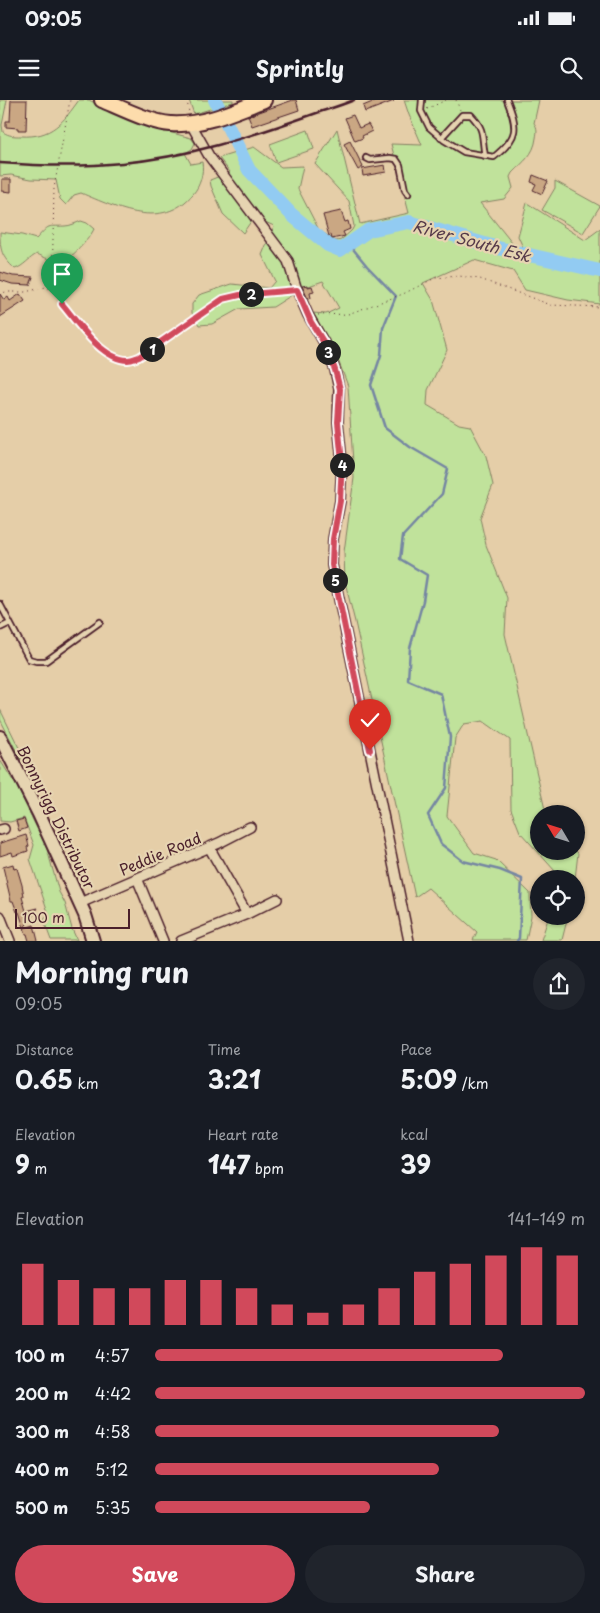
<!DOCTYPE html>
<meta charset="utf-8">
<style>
:root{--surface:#171b24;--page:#20242c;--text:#f1f3f6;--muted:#9ea1a6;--accent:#d1495b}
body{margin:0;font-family:"Playpen Sans",sans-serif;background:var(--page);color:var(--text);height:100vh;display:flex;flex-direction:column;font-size:19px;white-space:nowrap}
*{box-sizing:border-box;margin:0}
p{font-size:16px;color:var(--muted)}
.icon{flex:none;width:28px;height:28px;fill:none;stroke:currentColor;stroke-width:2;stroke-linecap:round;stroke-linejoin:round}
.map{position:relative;height:841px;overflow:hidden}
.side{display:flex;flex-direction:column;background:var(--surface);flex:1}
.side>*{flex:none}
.needle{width:32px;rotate:308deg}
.buttons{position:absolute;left:530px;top:705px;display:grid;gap:10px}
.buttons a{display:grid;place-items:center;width:55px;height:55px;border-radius:50%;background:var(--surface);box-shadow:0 1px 4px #0004;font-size:25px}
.scale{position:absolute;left:15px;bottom:12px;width:115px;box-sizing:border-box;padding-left:5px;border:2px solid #4a1f2b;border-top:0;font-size:14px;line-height:18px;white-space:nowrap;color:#4a1f2b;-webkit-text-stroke:4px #e6d4b1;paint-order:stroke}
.pin{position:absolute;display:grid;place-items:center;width:42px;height:42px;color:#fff;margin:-51px -21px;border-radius:50% 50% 50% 0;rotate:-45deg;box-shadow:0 0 5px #0007}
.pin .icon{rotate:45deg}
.km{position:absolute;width:25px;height:25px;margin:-12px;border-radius:50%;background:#222;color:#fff;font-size:14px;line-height:25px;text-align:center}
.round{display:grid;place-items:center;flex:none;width:52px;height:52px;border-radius:26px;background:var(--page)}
.headline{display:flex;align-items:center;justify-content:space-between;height:85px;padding:0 15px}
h1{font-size:28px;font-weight:700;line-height:38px}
.metrics{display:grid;grid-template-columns:repeat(3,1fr);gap:8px;height:85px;padding:5px 15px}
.metrics div{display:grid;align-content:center}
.metrics b{font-size:25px;font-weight:700}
.metrics small{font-size:14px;font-weight:400}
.metrics p{font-size:14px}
.chart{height:140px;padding:10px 15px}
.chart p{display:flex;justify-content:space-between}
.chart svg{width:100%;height:90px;margin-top:5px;stroke:var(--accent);stroke-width:6}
.button{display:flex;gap:10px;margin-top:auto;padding:10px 15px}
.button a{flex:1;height:58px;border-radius:30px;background:var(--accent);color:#fff;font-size:20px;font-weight:700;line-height:58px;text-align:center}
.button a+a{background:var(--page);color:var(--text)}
ul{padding:0 15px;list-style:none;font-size:16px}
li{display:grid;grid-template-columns:80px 60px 1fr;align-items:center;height:38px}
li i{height:12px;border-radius:6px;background:var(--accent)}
.status{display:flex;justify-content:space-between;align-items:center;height:35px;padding:0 25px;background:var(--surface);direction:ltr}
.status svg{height:14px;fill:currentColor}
header{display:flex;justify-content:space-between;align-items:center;height:65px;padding:0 15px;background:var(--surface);font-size:22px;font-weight:700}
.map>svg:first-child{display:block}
</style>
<div class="status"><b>09:05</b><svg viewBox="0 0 49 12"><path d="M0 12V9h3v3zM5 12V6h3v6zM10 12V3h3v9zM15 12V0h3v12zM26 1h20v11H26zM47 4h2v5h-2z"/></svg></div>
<header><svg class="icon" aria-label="menu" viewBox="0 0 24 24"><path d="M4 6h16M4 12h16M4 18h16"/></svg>Sprintly<svg class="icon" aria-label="search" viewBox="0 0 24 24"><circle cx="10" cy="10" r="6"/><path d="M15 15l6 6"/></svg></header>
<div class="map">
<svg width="600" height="841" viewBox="0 0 600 841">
<rect width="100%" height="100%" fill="#e5cea8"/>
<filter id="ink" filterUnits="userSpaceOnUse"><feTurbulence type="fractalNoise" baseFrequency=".02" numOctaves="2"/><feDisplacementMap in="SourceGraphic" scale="10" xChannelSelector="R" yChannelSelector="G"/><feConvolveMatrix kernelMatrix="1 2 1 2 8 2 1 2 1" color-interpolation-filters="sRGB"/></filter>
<g filter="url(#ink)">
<path fill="#c0e29b" stroke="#858063" d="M 0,0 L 7,0 L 2,25 L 3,32 C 9,36 14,36 21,36 C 52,38 63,22 79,0 L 89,0 L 139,24 L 191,38 L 195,43 L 192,49 L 185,53 L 191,64 L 202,62 C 204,73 200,86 193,94 C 162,131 117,108 81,93 L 74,95 L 66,105 L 60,99 L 56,80 L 31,79 L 11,75 L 0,76 Z
M 189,0 L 233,0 L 233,2 L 194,14 Z
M 404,0 L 539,0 L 534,23 C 538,28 537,32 536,38 C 534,55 523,62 512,73 L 510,77 L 513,88 L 504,99 L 480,103 L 520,153 L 600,172 L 600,204 L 568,200 L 525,190 L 513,171 L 474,160 L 423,183 L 433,200 L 447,250 L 428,290 L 427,305 L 459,324 L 470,326 L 486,356 L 493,385 L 480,418 L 486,445 L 507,498 L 505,534 L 546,714 L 539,714 L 539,751 L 576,751 L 578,753 L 575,779 L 554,779 L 555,771 L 520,732 L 511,709 L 510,640 L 483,621 L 464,624 L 455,638 L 447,716 L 474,753 L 496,760 L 530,793 L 531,816 L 526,840 L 473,840 L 477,832 L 428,788 L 415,797 L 355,522 L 345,482 L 344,452 L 354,378 L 348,286 L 335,252 L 313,213 L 326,214 L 339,208 L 323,181 L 303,188 L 273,207 L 239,209 L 212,224 L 199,225 L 192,213 L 192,204 L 199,195 L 232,184 L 269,188 L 275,181 L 262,155 L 274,126 L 254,117 L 243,133 L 223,114 L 211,86 L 210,80 L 230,72 L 219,58 L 254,47 L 281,67 L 303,66 L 298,89 L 319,130 L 336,141 L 341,140 L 352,130 L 354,126 L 349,101 L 315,64 L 337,29 L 360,124 L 409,113 L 391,44 L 422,45 L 409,15 Z
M 308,30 L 314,49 L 276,62 L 270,44 Z
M 555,81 L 600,106 L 583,133 L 542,110 L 555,88 Z
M 527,103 L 585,140 L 600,129 L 600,166 L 525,152 L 518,136 Z
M 81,121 L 87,123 L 94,129 C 90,138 70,161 60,162 C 53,162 44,157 37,154 C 29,158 24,166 15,169 C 1,156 0,150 0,132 L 22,135 L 36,139 C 51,123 46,127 65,126 C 70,126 76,123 81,121 Z
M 0,609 L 23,656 L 21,660 L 0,619 Z
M 0,660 L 17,687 L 47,749 L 59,792 L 65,803 L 72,829 L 77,840 L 51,840 L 44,821 L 48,812 L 30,759 L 34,745 L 24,718 L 10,722 L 0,721 Z
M 549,816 L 568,816 L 562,840 L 541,840 Z"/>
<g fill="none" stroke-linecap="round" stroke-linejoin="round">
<path stroke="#7586a2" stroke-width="2.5" d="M 349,144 L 367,166 L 396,196 L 383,228 L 381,255 L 371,285 L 385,328 L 410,347 L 448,369 L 442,394 L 403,436 L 400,459 L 427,475 L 423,501 L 410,548 L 408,580 L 441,594 L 450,637 L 446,688 L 428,715 L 441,744 L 463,761 L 500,770 L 522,779 L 519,838 L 517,841"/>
<path stroke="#92cbf2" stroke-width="14" d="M 215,0 L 249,70 L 292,115 L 328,145 L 340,150 L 369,130 L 409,122 L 498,148 L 600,171"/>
</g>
<path fill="#caa783" stroke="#4a1f2b" d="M 11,0 L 27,0 L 26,30 L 18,30 L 18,28 L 6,27 L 6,21 L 10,21 Z
M 293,0 L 296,0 L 299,10 L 252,26 L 248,16 Z
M 377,0 L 394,1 L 365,12 L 363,6 Z
M 353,15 L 359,28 L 368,24 L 372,31 L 362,36 L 363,38 L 355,41 L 345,18 Z
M 350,41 L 363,67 L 358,70 L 344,44 Z
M 385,65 L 386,72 L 363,76 L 362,69 Z
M 533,75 L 548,81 L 542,94 L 533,90 L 536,84 L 531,82 Z
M 2,79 L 11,79 L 11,92 L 2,91 Z
M 341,111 L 345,122 L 348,121 L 350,129 L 343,132 L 345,136 L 332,139 L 331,135 L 329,136 L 323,115 Z
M 0,172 L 13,176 L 33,177 L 30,185 L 12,184 L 0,180 Z
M 308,185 L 308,187 L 312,186 L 314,192 L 310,193 L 311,198 L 308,199 L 302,186 Z
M 0,194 L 4,200 L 8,197 L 10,201 L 20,194 L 25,201 L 0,217 Z
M 24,719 L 27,728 L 19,731 L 16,721 Z
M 26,735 L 29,746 L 27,747 L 28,751 L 13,756 L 12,752 L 0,756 L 0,743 Z
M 13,764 L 14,769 L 17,768 L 22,785 L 24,796 L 22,797 L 26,811 L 38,808 L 24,828 L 34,825 L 38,841 L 29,841 L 27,834 L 26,834 L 19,812 L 17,812 L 13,801 L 11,801 L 3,767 Z"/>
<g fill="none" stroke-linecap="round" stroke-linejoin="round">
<g stroke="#4a1f2b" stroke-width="8">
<path id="service" d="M 422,0 L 421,11 L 429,27 L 444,40 L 464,52 L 494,57 C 519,37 518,28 507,0
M 441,38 L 462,15 L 471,15 C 486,31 481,36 485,56
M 366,58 L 370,60 L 390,58 L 396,59 L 400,65 L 405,90 L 408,94
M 0,504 L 29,559 L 36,561 L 46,561 L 100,522
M 0,528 L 10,523"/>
</g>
<g stroke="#4a1f2b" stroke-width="12">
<path id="minor" d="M 191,24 L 209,56 L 288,161 L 297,190 L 308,215 L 326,246 L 335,270 L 339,289 L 338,322 L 342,362 L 340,401 L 333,439 L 332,465 L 409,841
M 0,730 L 4,729
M 209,747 L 247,814
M 137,778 L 163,841
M 80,803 L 219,743 L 250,727
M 0,816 L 10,841
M 181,841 L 247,814 L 277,799"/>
</g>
<g stroke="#4a1f2b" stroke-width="16">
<path id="secondary" d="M 0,637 L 39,714 L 85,815 L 93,841"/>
</g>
<g stroke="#4a1f2b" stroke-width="18">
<path id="primary" d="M 102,0 C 121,8 151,23 171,24 C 203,26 235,11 264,0"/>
</g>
<path stroke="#4a1f2b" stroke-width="1" stroke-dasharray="1 4" stroke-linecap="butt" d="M 187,0 L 189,13
M 456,0 L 460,10
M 427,9 L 446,0
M 52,190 L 54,88 L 70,0
M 0,195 L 5,192 L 25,192 L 46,187 L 52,190 L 99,248 L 115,256 L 128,260 L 139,257 L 223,199 L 240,195 L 287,191
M 318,215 L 348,214 L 403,194 L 435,178 L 459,176 L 480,179 L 551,205 L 600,207
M 49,710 L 58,706"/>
<use href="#service" stroke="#e6d4b1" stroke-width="4.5"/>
<use href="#minor" stroke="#e6d4b1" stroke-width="9"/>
<use href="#secondary" stroke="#e6d4b1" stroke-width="12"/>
<use href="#primary" stroke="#fddcac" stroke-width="14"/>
<path stroke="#4a1f2b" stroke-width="2.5" d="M 0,63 C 41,66 81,67 122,63 C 188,57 249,37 311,15 C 325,10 340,6 354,0"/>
</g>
</g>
<g fill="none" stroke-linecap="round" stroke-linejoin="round" filter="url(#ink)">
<g stroke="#fff" stroke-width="10">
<path id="route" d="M 62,204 C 77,222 102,260 128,260 C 131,260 136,258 139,257 L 223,199 L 240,195 L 297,190 L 311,222 L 326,246 L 335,270 L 340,289 L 338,322 L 342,362 L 340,401 L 333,439 L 332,465 L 370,650"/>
</g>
<use href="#route" stroke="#d1495b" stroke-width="6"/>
</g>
<g text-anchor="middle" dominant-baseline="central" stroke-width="4.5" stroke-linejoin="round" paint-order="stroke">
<g font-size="15" fill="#4a1f2b" stroke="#e6d4b1">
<text transform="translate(57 717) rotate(64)">Bonnyrigg Distributor</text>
<text transform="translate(160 753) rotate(-23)">Peddie Road</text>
</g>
<g font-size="16" font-style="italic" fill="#553949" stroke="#e6d4b1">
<text transform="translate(472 140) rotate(15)">River South Esk</text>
</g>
</g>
</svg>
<div class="buttons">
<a><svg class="needle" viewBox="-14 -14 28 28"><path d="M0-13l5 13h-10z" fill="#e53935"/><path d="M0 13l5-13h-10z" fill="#9ea1a6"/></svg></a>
<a><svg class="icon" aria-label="locate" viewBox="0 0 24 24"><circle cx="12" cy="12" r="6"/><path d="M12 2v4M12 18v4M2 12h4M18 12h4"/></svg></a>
</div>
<div class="scale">100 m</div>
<div class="pin" style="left:62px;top:204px;background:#1e9e55"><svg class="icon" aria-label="arrive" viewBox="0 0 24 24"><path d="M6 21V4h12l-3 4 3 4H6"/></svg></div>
<div class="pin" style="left:370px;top:650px;background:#d93025"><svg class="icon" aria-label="check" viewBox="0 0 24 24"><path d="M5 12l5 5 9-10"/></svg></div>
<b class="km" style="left:152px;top:249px">1</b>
<b class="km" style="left:251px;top:194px">2</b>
<b class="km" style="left:328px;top:252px">3</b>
<b class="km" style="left:342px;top:365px">4</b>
<b class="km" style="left:335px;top:480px">5</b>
</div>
<section class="side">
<div class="headline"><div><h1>Morning run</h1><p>09:05</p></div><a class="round"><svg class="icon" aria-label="share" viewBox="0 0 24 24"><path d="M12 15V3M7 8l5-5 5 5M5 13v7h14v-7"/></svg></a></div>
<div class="metrics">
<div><p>Distance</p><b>0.65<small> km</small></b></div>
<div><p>Time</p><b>3:21</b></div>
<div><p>Pace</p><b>5:09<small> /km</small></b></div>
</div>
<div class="metrics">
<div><p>Elevation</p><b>9<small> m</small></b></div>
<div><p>Heart rate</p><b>147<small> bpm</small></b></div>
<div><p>kcal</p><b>39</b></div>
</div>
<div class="chart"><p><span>Elevation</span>141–149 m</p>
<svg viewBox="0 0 160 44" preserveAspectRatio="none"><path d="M5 44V14M15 44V22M25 44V26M35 44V26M45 44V22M55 44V22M65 44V26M75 44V34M85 44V38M95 44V34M105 44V26M115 44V18M125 44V14M135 44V10M145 44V6M155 44V10"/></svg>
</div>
<ul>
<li><b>100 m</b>4:57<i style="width:81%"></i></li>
<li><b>200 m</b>4:42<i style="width:100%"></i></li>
<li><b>300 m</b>4:58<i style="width:80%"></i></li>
<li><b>400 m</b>5:12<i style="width:66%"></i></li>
<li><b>500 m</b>5:35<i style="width:50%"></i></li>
</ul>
<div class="button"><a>Save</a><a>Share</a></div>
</section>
